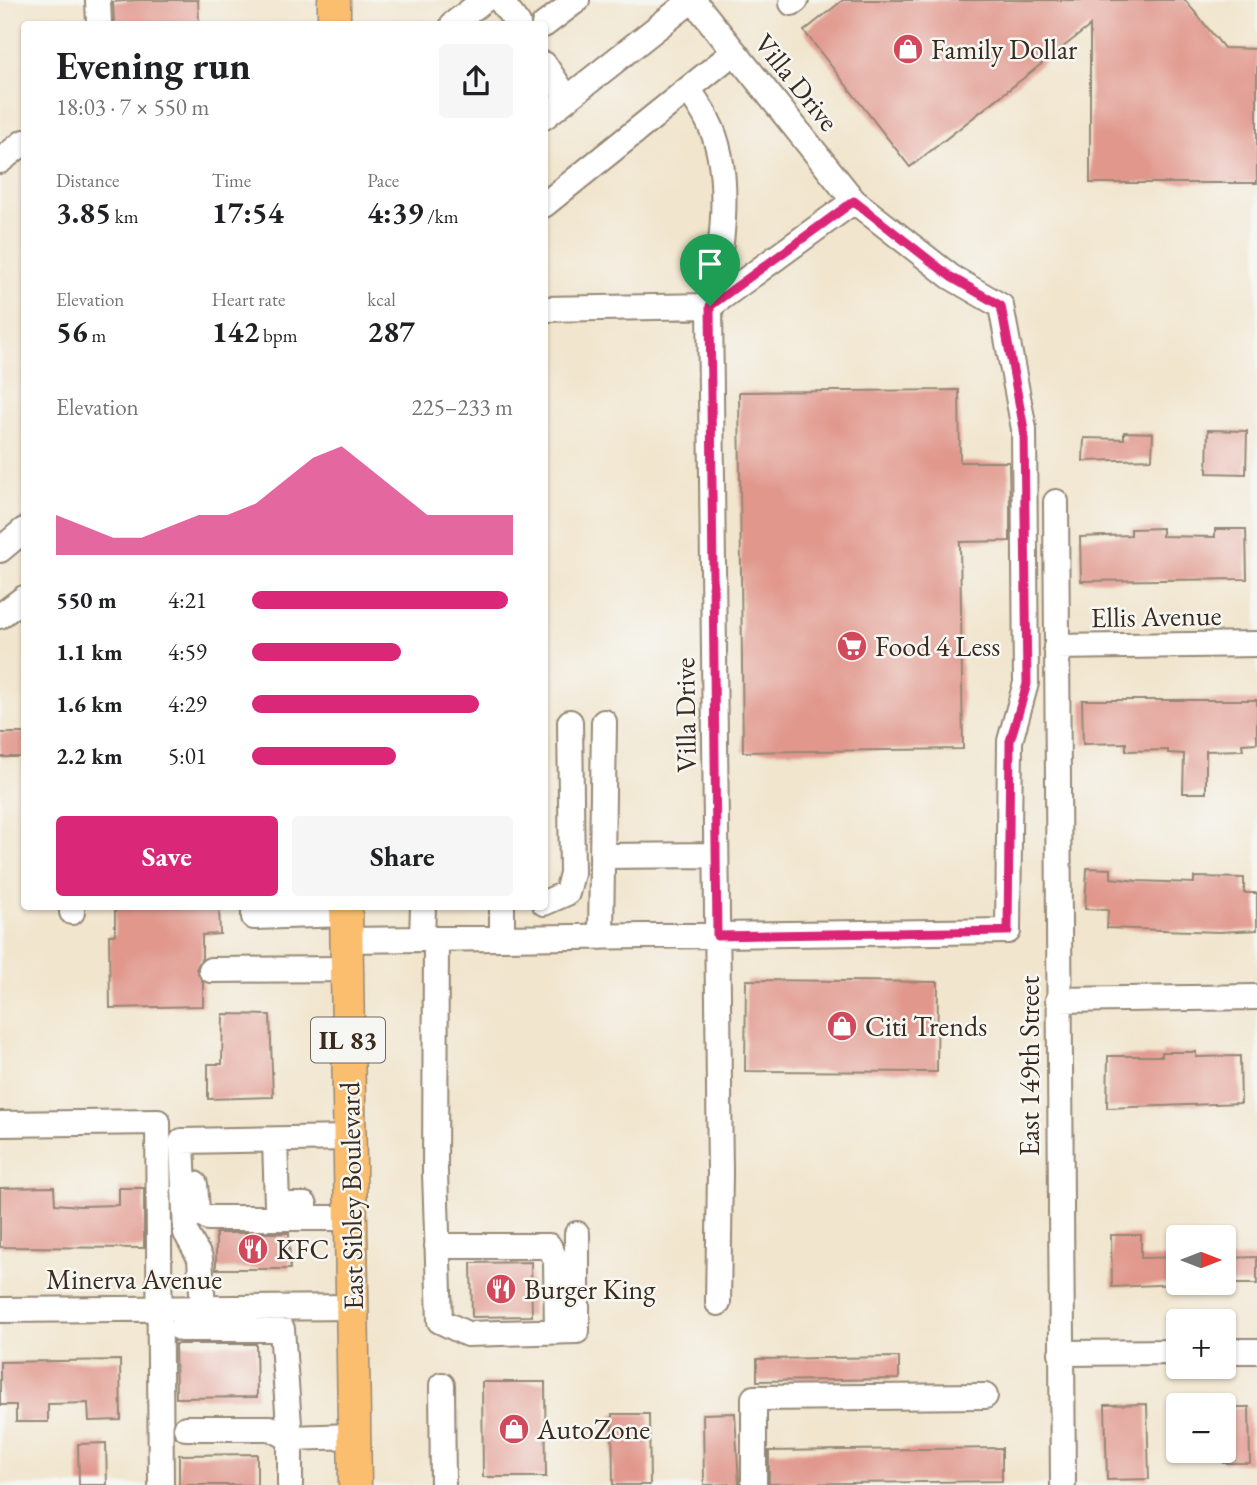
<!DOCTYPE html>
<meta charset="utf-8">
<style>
:root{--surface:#fff;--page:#f6f6f6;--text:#202124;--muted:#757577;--accent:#db2777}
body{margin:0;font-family:"EB Garamond",serif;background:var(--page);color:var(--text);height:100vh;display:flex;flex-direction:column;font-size:26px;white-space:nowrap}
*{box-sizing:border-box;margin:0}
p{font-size:23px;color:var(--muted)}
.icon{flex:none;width:38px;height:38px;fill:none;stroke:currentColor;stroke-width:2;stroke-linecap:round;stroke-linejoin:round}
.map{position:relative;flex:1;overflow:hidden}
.sheet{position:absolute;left:21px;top:21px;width:527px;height:889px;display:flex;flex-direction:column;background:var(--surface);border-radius:7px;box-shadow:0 2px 5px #0004}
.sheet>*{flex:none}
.needle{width:46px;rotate:90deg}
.controls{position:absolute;left:1166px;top:1225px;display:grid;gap:14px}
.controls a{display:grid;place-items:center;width:70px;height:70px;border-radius:7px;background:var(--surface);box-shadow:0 2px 5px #0004;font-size:35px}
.pin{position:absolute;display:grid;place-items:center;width:60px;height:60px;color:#fff;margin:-72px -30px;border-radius:50% 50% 50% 0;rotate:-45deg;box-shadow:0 0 7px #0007}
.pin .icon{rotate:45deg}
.round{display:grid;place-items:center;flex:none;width:74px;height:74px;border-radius:7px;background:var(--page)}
.head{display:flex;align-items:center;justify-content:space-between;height:119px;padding:0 35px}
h1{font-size:38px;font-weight:700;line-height:52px}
.stats{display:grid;grid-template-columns:repeat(3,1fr);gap:10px;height:119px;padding:7px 35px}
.stats div{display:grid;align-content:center}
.stats b{font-size:30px;font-weight:700}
.stats small{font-size:19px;font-weight:400}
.stats p{font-size:19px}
.chart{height:196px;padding:14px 35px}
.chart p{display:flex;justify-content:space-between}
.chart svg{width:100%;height:126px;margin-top:7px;fill:var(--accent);opacity:.7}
.action{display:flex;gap:14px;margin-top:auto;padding:14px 35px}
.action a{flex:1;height:80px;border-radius:7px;background:var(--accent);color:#fff;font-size:28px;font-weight:700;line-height:80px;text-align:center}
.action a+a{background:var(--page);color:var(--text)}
ul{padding:0 35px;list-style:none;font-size:23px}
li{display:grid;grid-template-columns:112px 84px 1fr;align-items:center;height:52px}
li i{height:18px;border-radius:9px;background:var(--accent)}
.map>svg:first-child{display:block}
</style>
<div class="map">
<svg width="1257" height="1485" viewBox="0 0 1257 1485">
<rect width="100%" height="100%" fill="#f6f6f2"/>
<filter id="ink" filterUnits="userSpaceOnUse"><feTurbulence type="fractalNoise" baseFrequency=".0143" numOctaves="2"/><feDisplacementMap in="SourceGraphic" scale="14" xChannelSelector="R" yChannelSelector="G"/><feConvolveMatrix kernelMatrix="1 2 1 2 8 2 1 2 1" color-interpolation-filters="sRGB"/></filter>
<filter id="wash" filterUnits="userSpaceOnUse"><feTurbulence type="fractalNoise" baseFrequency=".00686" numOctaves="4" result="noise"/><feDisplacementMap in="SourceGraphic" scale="28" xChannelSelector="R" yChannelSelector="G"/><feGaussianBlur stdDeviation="1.57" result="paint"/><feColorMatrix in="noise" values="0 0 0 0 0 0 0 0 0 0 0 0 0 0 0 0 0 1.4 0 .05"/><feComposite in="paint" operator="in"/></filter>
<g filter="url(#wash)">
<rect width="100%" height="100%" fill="#f1e5cd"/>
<g id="blocks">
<path fill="#e1978c" d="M 137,0 L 198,0 L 199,24 L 114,24 L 113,2 Z
M 843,0 L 1185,0 L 1224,48 L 1257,49 L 1257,183 L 1090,183 L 1090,26 L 910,167 L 804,31 Z
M 959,390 L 960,462 L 1009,462 L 1010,508 L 1010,541 L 960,542 L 963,749 L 743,752 L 739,392 Z
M 1208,430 L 1247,431 L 1246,474 L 1207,473 Z
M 1124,432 L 1153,433 L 1152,459 L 1083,461 L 1084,438 L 1124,439 Z
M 1162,528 L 1162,536 L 1215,537 L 1215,529 L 1246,529 L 1247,579 L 1081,581 L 1080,537 L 1131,535 L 1131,529 Z
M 1082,700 L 1257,700 L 1257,743 L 1242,744 L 1243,750 L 1206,751 L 1206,793 L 1183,793 L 1184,754 L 1168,753 L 1168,750 L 1126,751 L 1126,743 L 1083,744 Z
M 0,733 L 24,733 L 24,757 L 0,757 Z
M 1087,868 L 1111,869 L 1111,878 L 1137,881 L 1194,883 L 1194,877 L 1244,878 L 1244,893 L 1257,893 L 1257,930 L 1219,932 L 1107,928 L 1108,910 L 1085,909 Z
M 115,906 L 219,906 L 220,934 L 202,935 L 202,958 L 196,969 L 203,982 L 203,1006 L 110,1008 L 109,935 L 115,935 Z
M 746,980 L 938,982 L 937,1072 L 745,1071 Z
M 223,1014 L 270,1015 L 273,1097 L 208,1099 L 208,1064 L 222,1064 Z
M 1162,1052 L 1196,1052 L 1196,1057 L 1240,1056 L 1241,1103 L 1107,1108 L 1108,1056 L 1162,1056 Z
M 54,1187 L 55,1204 L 80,1206 L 119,1205 L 119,1188 L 144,1188 L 144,1248 L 0,1247 L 0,1188 Z
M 216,1233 L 289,1233 L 290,1269 L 216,1269 Z
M 1111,1235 L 1141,1235 L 1141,1258 L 1178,1257 L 1178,1284 L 1112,1287 Z
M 1257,1257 L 1257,1284 L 1223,1284 L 1223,1258 Z
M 531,1262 L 532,1316 L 472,1317 L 471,1263 Z
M 175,1344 L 256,1344 L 257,1397 L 176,1398 Z
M 899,1357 L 899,1379 L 757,1381 L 757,1359 Z
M 120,1360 L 121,1420 L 89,1421 L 88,1403 L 48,1404 L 48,1422 L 16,1422 L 16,1405 L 0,1405 L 0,1362 Z
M 482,1382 L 545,1382 L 546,1477 L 483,1477 Z
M 1147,1404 L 1149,1479 L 1107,1480 L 1105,1405 Z
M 1223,1407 L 1249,1407 L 1250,1463 L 1223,1463 Z
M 735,1413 L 739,1484 L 704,1485 L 703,1414 Z
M 612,1414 L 649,1414 L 650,1485 L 613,1485 Z
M 106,1443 L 107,1485 L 79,1485 L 78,1444 Z
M 1002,1448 L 1002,1481 L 769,1484 L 769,1451 Z
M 257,1454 L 257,1485 L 179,1485 L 179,1455 Z"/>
</g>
</g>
<g filter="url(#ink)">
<use href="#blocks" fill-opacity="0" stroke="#968876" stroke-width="2"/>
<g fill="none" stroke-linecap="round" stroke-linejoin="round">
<g stroke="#968876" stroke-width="28">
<path id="minor" d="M 98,0 L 99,24
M 500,0 L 518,24
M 693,0 L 854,201 L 710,306
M 792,3 L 796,0
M 453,24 L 484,0
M 544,25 L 577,0
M 544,64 L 567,98
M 688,89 C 695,99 703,110 708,121 C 734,170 722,254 710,306 L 720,1173 L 718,1303
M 544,117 L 692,0
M 0,161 L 24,142
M 544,205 L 734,52
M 544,309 L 710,306
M 1056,502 L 1063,1485
M 0,550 L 24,530
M 0,616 L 24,598
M 1056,647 L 1257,644
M 602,856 L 716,855
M 544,903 L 567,893 L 572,873 L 570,722
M 72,906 L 72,912
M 254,906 L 254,917 L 347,914
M 601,937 L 604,722
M 502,938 L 502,906
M 422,939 L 423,906
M 436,939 L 435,1173 L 440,1321 L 467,1334 L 577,1331 L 577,1234
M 347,940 L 1008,931 L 1010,741 L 1026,683 L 1024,429 L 1001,306 L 951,277 L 854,201
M 211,970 L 347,969
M 1058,1000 L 1257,997
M 0,1124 L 158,1122 L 161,1485
M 275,1140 L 277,1205 L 305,1205
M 195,1184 L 197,1211 L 208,1218 L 351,1218
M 437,1246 L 549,1246 L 556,1260 L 557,1332
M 203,1309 L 200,1258 L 186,1233 L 182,1141 L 350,1138
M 0,1310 L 352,1307
M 181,1329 L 282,1329 L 290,1438 L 290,1485
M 1223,1351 L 1257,1351
M 1061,1353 L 1178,1352
M 442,1385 L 443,1485
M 186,1428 L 270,1428 L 290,1438 L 354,1436
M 754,1485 L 754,1398 L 985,1396"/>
</g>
<g stroke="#968876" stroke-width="35">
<path id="major" d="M 334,0 L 334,24
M 346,906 L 355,1485"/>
</g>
<use href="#minor" stroke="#fff" stroke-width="24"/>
<use href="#major" stroke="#fabe6e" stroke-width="32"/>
</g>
</g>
<g fill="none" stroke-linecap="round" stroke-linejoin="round" filter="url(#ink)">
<g stroke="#fff" stroke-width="14">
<path id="route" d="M 854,201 L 951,277 L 1001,306 L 1024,429 L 1027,684 L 1010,741 L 1008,931 L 717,936 L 710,306 Z"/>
</g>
<use href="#route" stroke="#db2777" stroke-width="9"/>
</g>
<defs>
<g id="shop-disc" transform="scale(1.575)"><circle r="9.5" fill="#d1495b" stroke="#f6f6f2"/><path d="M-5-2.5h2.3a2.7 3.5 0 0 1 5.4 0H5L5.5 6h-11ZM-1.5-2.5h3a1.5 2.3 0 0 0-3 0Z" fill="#fff"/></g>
<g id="supermarket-disc" transform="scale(1.575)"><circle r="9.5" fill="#d1495b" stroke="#f6f6f2"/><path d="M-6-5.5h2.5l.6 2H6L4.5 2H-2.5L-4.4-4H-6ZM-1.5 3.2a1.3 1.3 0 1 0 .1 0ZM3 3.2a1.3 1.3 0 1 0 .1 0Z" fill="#fff"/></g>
<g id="restaurant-disc" transform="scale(1.575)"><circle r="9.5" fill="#d1495b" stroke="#f6f6f2"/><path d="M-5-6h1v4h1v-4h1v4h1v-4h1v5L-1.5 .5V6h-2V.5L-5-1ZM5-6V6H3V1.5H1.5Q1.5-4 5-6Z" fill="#fff"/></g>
</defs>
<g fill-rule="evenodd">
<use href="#shop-disc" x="908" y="49"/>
<use href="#supermarket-disc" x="852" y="646"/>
<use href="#shop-disc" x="842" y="1026"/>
<use href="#restaurant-disc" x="253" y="1249"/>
<use href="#restaurant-disc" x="501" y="1289"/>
<use href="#shop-disc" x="514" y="1429"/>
</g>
<g text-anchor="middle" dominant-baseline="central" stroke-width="5" stroke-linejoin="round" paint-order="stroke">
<rect fill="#f6f6f2" stroke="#73675e" stroke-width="2" x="311" y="1017.5" width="74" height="45" rx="5"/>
<g font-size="26" font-weight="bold" fill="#3b2a1e">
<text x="348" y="1040">IL 83</text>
</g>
<g font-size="28" fill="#3b2a1e" stroke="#f6f6f2" text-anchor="start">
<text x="931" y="49">Family Dollar</text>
<text x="875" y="646">Food 4 Less</text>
<text x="865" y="1026">Citi Trends</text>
<text x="276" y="1249">KFC</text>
<text x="524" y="1289">Burger King</text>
<text x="537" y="1429">AutoZone</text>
</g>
<g font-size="28" fill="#3b2a1e" stroke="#f6f6f2">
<text transform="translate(797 82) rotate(51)">Villa Drive</text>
<text transform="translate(1156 616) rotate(-1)">Ellis Avenue</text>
<text transform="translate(685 715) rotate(-91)">Villa Drive</text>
<text transform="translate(1029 1066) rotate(-90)">East 149th Street</text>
<text transform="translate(351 1196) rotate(-91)">East Sibley Boulevard</text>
<text x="134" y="1279">Minerva Avenue</text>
</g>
</g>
</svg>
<div class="controls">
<a><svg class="needle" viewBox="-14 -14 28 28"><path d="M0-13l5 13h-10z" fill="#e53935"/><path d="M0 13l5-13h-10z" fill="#757577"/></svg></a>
<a>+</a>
<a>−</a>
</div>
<div class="pin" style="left:710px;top:306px;background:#1e9e55"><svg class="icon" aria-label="arrive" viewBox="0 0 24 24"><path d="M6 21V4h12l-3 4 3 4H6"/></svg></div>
<section class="sheet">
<div class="head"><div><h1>Evening run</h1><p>18:03 · 7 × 550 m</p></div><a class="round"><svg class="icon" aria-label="share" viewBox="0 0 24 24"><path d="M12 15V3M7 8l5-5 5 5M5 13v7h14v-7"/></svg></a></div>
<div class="stats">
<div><p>Distance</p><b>3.85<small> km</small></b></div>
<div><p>Time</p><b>17:54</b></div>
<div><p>Pace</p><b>4:39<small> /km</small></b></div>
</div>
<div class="stats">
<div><p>Elevation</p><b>56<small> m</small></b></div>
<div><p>Heart rate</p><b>142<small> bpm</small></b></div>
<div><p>kcal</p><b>287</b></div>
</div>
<div class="chart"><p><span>Elevation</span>225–233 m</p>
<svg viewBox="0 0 160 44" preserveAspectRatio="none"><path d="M0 44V30L10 34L20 38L30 38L40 34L50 30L60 30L70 26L80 18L90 10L100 6L110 14L120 22L130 30L140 30L150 30L160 30V44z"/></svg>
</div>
<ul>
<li><b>550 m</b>4:21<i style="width:98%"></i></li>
<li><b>1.1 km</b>4:59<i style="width:57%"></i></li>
<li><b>1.6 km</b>4:29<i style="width:87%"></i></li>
<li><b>2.2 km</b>5:01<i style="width:55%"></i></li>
</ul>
<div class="action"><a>Save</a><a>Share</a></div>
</section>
</div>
